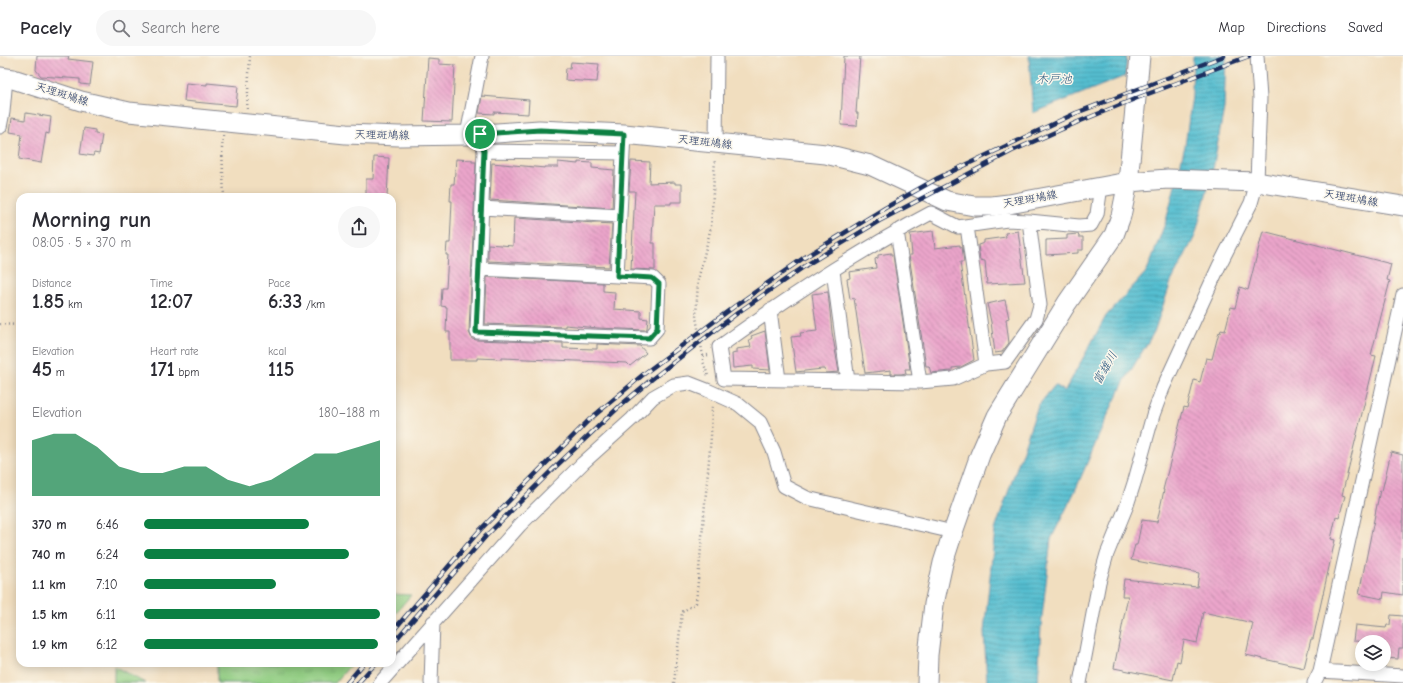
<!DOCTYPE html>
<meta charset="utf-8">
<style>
:root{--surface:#fff;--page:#f7f7f7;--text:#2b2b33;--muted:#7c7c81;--line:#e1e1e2;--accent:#0b8043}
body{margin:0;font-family:"Comic Neue","Klee One",sans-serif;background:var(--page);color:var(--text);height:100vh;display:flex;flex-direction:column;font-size:15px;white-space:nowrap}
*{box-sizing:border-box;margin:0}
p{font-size:13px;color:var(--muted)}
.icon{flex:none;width:22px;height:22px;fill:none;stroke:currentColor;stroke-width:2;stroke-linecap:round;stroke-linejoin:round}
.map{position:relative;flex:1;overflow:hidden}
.panel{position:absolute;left:16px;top:137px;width:380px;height:474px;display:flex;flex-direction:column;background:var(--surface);border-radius:12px;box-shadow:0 2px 10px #0003}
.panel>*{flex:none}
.tools{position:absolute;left:1355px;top:579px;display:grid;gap:8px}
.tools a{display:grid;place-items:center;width:36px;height:36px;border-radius:50%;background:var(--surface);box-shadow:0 2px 10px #0003;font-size:20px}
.pin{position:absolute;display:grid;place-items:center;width:34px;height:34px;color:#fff;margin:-17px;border:2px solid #fff;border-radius:50%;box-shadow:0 1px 4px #0007}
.round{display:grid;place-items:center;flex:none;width:42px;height:42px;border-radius:21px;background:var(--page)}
.headline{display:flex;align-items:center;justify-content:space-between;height:68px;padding:0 16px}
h1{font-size:22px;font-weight:600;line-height:30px}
.figures{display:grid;grid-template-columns:repeat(3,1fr);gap:6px;height:68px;padding:4px 16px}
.figures div{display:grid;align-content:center}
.figures b{font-size:20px;font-weight:600}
.figures small{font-size:11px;font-weight:400}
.figures p{font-size:11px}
.chart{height:112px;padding:8px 16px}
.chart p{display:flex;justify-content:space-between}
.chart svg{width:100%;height:72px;margin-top:4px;fill:var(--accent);opacity:.7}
ul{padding:0 16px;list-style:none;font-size:13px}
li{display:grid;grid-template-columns:64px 48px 1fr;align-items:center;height:30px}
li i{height:10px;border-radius:5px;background:var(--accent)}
header{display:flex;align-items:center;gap:24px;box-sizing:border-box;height:56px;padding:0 20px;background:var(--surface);border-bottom:1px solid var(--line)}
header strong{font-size:19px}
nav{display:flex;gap:22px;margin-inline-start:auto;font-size:14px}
.search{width:280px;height:36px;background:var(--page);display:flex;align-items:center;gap:10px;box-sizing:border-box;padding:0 14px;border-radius:22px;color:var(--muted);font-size:15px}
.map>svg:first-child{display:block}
</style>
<header>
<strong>Pacely</strong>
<div class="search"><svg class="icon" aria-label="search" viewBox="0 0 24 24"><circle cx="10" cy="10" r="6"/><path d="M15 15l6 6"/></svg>Search here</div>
<nav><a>Map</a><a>Directions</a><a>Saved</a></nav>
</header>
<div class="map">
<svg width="1403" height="627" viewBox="0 0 1403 627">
<defs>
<pattern id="grass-tufts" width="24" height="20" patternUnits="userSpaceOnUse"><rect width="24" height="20" fill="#92ce83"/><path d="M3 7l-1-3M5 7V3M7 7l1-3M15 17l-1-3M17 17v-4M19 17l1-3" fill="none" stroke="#7db174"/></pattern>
<pattern id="water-rules" width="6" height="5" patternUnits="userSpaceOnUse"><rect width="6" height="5" fill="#54bed0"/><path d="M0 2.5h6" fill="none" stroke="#459bac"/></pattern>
<pattern id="building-back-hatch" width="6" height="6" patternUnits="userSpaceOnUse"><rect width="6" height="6" fill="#eba5ca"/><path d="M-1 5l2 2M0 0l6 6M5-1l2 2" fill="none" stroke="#be87a7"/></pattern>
</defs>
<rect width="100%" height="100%" fill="#fbf7ec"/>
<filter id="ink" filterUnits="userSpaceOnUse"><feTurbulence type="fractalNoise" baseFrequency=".025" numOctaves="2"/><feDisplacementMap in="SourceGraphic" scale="8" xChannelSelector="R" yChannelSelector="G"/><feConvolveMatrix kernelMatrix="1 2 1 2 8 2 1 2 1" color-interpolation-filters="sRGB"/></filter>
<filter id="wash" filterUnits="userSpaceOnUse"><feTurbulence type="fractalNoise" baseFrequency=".012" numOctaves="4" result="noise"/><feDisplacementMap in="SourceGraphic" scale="16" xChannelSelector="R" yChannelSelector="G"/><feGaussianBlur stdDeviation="0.9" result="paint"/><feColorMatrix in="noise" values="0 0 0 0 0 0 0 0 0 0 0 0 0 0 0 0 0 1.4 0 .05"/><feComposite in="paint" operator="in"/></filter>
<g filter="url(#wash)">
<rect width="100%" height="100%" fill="#f1debf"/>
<path fill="url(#grass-tufts)" stroke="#567e70" d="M 392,538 L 411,539 L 392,561 Z
M 217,607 L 352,607 L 335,627 L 217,627 Z
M 114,610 L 145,627 L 114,627 Z"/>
<path fill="url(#water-rules)" stroke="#387697" d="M 1029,0 L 1127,0 L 1125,20 L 1033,57 Z
M 1193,0 L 1226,0 L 1224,52 L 1213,113 L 1195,180 L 1171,226 L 1154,276 L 1125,324 L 1109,356 L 1075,435 L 1051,483 L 1041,570 L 1038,627 L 987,627 L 984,576 L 995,474 L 1038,350 L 1055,329 L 1065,335 L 1106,260 L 1147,215 L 1166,165 L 1185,90 L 1192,40 Z"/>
<g id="blocks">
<path fill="url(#building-back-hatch)" d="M 37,0 L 69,0 L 68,3 L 93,6 L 90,29 L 80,28 L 80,23 L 41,20 L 36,14 Z
M 844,0 L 860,0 L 856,57 L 858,57 L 857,70 L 841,69 Z
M 428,2 L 439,3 L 439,8 L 455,9 L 452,66 L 424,65 Z
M 571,6 L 599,8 L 597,26 L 565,24 L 566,12 L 570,12 Z
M 186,27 L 207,29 L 207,27 L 238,30 L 236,50 L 184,45 Z
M 482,40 L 529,44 L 528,58 L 494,56 L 494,58 L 479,57 Z
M 26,57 L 51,61 L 49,78 L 46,77 L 41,107 L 19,103 L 22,78 L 10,76 L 12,62 L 25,64 Z
M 84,72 L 95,74 L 95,78 L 102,79 L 99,98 L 94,97 L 93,100 L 80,98 Z
M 374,101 L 389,102 L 387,141 L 366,141 L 366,123 L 373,123 Z
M 456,103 L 472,104 L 472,106 L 476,106 L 469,276 L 472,283 L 477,284 L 563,287 L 563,292 L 595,293 L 597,293 L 597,288 L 640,290 L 646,297 L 630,310 L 627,307 L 502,302 L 502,303 L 477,302 L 477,304 L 450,304 L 450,276 L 446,276 L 447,251 L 441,250 L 442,232 L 446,232 L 448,199 L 446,199 L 447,187 L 450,187 L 452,145 L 450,145 L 451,128 L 454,128 Z
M 631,105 L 650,106 L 649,127 L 675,126 L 675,128 L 682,128 L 682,146 L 671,146 L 671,148 L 654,148 L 652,181 L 652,187 L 655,187 L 655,214 L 631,213 L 635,135 L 629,135 Z
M 558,106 L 578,108 L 578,106 L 592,107 L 592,112 L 614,114 L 612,152 L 490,144 L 492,107 L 545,112 L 545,111 L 558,111 Z
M 514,162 L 612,168 L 609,211 L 488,205 L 488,188 L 513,190 Z
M 933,175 L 935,192 L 960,189 L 960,191 L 962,191 L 964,206 L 960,206 L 974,304 L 961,311 L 952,312 L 952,315 L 951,315 L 931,317 L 929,310 L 926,310 L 909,199 L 912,199 L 910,178 Z
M 1018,175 L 1025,226 L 987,228 L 985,205 L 980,204 L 978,189 L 984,187 L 984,184 L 1006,181 L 1005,177 Z
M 1263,175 L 1391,208 L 1387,224 L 1390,225 L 1371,299 L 1376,300 L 1342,439 L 1345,440 L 1339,462 L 1336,461 L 1331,483 L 1335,484 L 1313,583 L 1311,583 L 1304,612 L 1246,599 L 1253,567 L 1203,556 L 1197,587 L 1184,584 L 1180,606 L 1177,605 L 1173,624 L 1114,612 L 1128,540 L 1122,540 L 1124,523 L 1197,531 L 1199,517 L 1131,504 L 1135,489 L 1137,489 L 1142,464 L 1157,466 L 1164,434 L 1163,434 L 1184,351 L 1187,352 L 1194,324 L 1200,326 L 1206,302 L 1212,303 L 1219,276 L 1220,277 L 1221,274 L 1225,275 L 1231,251 L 1235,252 L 1240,231 L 1248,234 Z
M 1078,178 L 1079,181 L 1083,181 L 1083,194 L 1078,194 L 1078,197 L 1046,199 L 1046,184 L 1067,183 L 1067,179 Z
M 891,197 L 891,199 L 893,199 L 910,313 L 905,313 L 906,317 L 901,318 L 891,318 L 891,314 L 865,317 L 854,242 L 850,243 L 847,223 L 850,222 L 849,216 L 876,212 L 875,203 L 878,202 L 878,199 Z
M 487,221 L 603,227 L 603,235 L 615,236 L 614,253 L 641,255 L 641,262 L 648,263 L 647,272 L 646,274 L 598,272 L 565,269 L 565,271 L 485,268 Z
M 828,236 L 832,276 L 839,316 L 826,317 L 825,313 L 822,313 L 796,316 L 791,281 L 801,280 L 800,277 L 817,275 L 812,238 Z
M 1005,244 L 1009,262 L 1006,263 L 1009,287 L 1002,296 L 995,297 L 991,266 L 987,248 Z
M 765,275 L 770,314 L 753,313 L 753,310 L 733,312 L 732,298 L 736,297 L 736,293 L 751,291 L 749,284 L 752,282 L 751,280 Z
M 1391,396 L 1403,399 L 1403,539 L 1384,536 L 1383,543 L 1359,538 L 1380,434 L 1382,435 Z
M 1391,559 L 1403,560 L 1403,592 L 1399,592 L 1398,603 L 1384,602 L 1384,586 L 1353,585 L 1355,569 L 1386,572 L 1387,569 L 1390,569 Z"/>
</g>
</g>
<g filter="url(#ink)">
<use href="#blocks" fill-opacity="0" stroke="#86868e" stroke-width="1"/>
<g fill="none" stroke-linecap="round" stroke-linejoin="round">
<g stroke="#86868e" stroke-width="15">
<path id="street" d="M 0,71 L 3,56 L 6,22
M 480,78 L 484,95 L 477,276 L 649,282 L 657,273 L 659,228 L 653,222 L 617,220 L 624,78
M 467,79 L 482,0
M 716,87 L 717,0
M 484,95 L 623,97
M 482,152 L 620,160
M 1029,165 L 1007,164 L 958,171 L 931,157 C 857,196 787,242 719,291 L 724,323 L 920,326 L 953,323 L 986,308 L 1005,306 L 1036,263 L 1040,249 L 1029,165 L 1079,170 L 1091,169 L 1097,158 L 1101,130
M 967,170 L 986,308
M 897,175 L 920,326
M 479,213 L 617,220
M 833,215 L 848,325
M 770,254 L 779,324
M 1320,615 L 1403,239
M 380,627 L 520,469 L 583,407 L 632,363 L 653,341 L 674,329 L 689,327 L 707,334 L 738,348 L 760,366 L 774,396 L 784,430 L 807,442 L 953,476
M 431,627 L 433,566
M 1080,627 L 1099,526 L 1107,498 L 1127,449 L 1135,424 L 1153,359 L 1163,332 L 1219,210 L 1251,147 L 1257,126 L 1260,42 L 1257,0
M 1314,627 L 1320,615 L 1403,620"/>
</g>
<g stroke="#86868e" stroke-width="21">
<path id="secondary" d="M 0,21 L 13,23 L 81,45 L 129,56 L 346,78 L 399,80 L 467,79 L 539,74 L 624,78 L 826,98 L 870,109 L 947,145 L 974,150 L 992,150 L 1009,148 L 1128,126 L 1168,123 L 1257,126 L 1403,150
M 927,627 L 928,599 L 934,548 L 943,507 L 953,476 L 980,399 L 997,360 L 1067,247 L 1114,179 L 1121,160 L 1128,126 L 1140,0"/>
</g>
<path stroke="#86868e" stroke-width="2.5" stroke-dasharray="1 3" stroke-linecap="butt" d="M 247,53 L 250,0
M 223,80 L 222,92 L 224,141
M 0,268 L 20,269
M 708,299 L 703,300 L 703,305 L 708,320
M 703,300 L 696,261 L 698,224 L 711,171 L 715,103
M 674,627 L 682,556 L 696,547 L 711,381 L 712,350"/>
<use href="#street" stroke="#fff" stroke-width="13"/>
<use href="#secondary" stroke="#fff" stroke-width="19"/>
<g stroke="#1b2f5e" stroke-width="4.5">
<path id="rail" d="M 392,576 L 480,474 L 589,364 L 645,317 L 735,250 L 802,203 L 885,152 L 938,122 L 1076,57 L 1224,0
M 392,588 L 486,480 L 552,414 L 621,349 L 652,323 L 740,255 L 808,208 L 879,165 L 1012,95 L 1078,66 L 1137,42 L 1249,0
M 347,627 L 364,607
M 358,627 L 376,607"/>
</g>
<use href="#rail" stroke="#fbf7ec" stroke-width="3" stroke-dasharray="9" stroke-linecap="butt"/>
</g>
</g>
<g fill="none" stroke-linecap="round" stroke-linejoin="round" filter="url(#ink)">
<g stroke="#fff" stroke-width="8">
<path id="route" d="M 540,74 L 624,78 L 617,220 L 652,222 L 659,228 L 657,273 L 649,282 L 476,276 L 484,95 L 480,78 Z"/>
</g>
<use href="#route" stroke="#0b8043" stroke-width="5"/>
</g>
<g text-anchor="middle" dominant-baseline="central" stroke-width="3" stroke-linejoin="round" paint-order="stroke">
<g font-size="11" fill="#1b2f5e" stroke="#fbf7ec">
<text transform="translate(62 38) rotate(17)">天理斑鳩線</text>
<text transform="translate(382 79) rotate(1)">天理斑鳩線</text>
<text transform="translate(705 86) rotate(6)">天理斑鳩線</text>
<text transform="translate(1351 142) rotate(10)">天理斑鳩線</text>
<text transform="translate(1030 143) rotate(-10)">天理斑鳩線</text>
</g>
<g font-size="12" font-style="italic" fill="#2c5a80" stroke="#fbf7ec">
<text x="1054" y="23">木戸池</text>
<text transform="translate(1105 312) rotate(-60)">富雄川</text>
</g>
</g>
</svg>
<div class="tools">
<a><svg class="icon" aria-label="layers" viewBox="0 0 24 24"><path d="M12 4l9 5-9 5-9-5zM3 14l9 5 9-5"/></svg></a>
</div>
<div class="pin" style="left:480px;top:78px;background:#1e9e55"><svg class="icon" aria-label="arrive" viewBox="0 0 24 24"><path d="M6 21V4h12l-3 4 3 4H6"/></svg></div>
<section class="panel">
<div class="headline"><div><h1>Morning run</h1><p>08:05 · 5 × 370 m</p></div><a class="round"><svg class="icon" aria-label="share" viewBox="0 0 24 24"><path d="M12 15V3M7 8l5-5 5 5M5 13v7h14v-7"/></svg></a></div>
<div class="figures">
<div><p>Distance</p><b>1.85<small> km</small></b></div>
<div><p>Time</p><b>12:07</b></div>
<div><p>Pace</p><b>6:33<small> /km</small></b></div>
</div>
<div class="figures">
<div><p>Elevation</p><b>45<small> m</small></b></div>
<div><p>Heart rate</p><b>171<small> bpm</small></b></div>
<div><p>kcal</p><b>115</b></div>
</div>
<div class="chart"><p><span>Elevation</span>180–188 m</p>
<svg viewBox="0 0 160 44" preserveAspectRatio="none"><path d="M0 44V10L10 6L20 6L30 14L40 26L50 30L60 30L70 26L80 26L90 34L100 38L110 34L120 26L130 18L140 18L150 14L160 10V44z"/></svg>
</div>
<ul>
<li><b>370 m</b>6:46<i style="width:70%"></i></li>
<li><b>740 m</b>6:24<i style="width:87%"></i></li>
<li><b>1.1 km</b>7:10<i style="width:56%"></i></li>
<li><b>1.5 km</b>6:11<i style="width:100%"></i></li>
<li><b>1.9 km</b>6:12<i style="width:99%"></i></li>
</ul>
</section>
</div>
